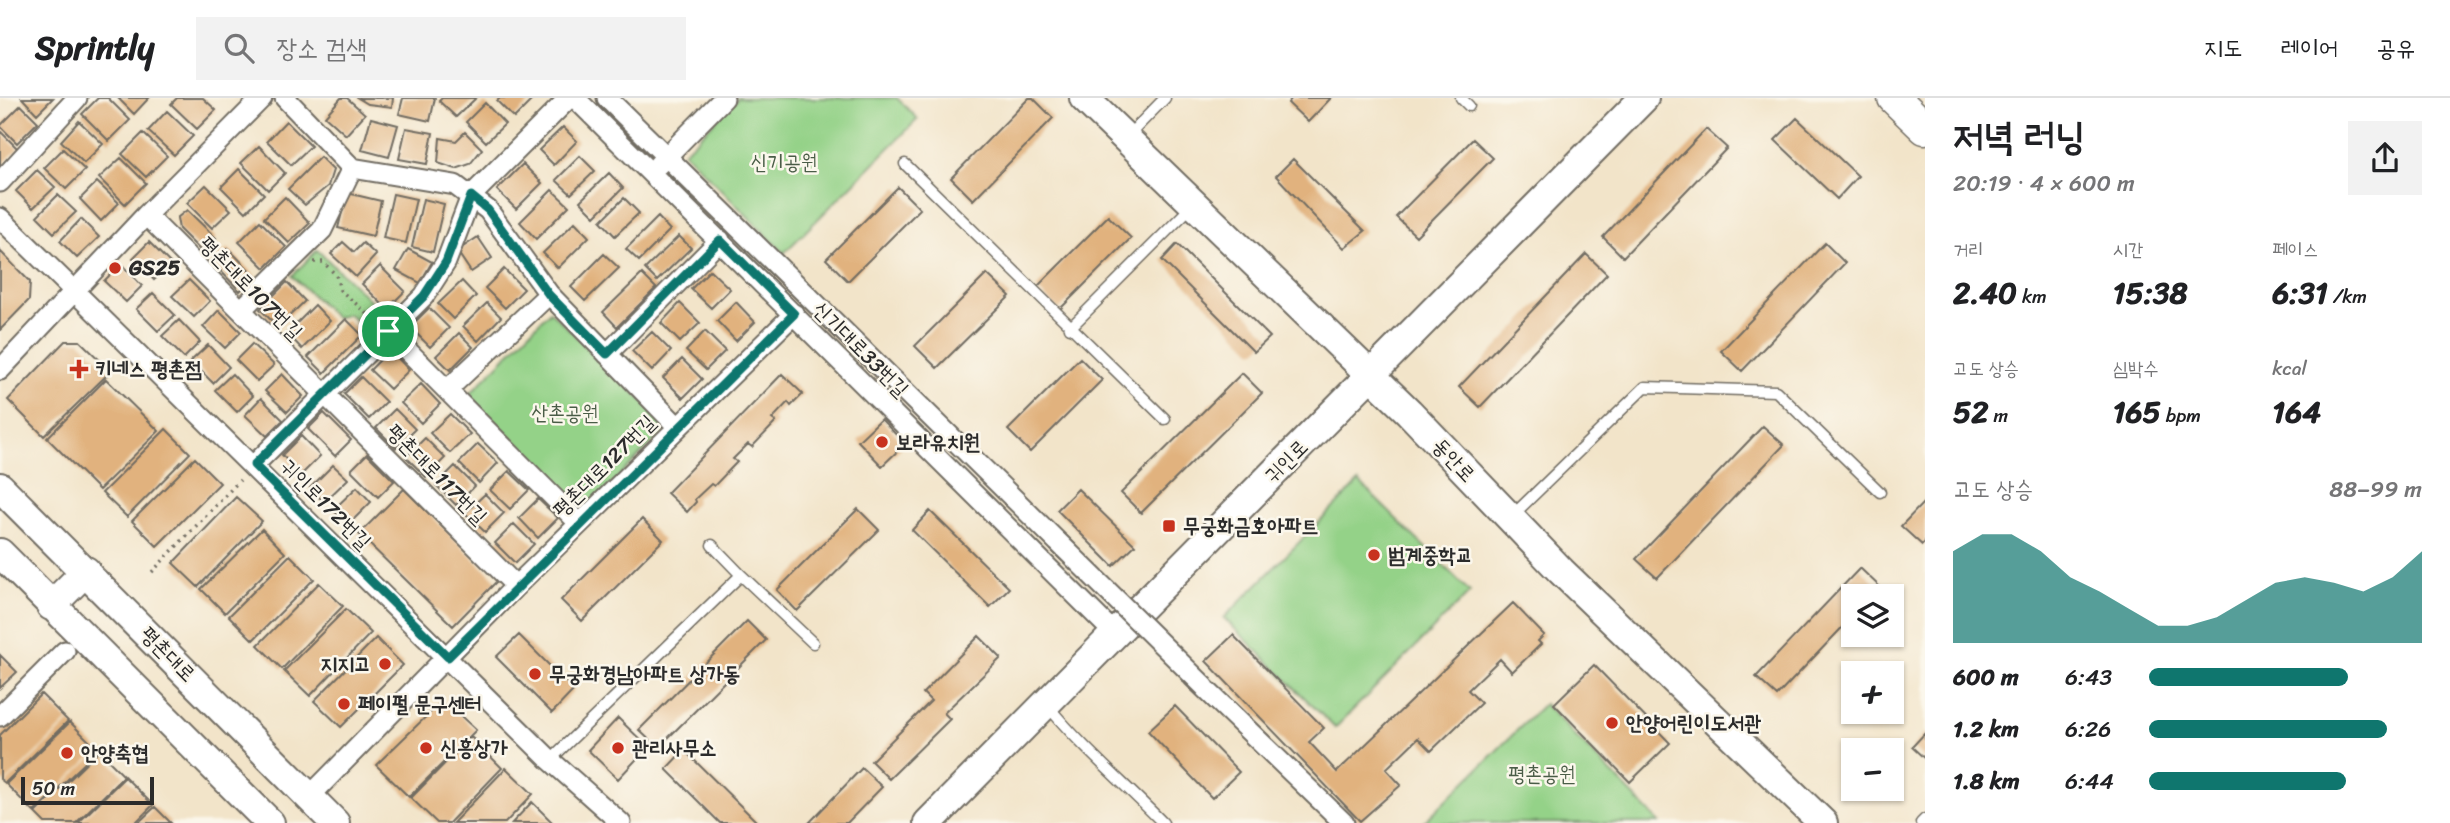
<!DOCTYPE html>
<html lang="ko">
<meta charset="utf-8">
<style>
:root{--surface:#fff;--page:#f2f2f2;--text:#202124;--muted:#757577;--line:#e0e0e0;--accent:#0f766e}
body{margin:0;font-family:Sriracha,"Poor Story",sans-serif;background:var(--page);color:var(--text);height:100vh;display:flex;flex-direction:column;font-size:26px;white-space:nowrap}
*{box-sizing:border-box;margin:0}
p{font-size:23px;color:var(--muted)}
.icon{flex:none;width:38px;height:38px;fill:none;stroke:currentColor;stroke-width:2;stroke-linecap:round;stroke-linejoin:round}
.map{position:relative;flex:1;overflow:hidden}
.details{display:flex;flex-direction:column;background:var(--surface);width:525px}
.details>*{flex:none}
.tools{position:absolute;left:1841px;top:486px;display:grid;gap:14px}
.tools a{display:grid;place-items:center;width:63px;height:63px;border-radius:0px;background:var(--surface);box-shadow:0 2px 5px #0004;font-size:35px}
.scale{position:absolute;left:21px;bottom:18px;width:133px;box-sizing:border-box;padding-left:7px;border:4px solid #2b2b2b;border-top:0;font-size:19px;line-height:24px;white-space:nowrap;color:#2b2b2b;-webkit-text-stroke:5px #fbf7ec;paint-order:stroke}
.pin{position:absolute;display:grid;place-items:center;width:60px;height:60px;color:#fff;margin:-30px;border:4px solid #fff;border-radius:50%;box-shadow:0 2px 7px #0007}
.round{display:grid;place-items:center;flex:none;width:74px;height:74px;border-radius:0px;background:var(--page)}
.summary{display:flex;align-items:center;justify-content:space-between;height:119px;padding:0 28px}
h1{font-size:38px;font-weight:700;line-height:52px}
.stats{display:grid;grid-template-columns:repeat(3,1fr);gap:10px;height:119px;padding:7px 28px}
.stats div{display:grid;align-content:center}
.stats b{font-size:30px;font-weight:700}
.stats small{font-size:19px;font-weight:400}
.stats p{font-size:19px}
.chart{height:196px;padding:14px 28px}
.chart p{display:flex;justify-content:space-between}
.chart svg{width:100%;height:126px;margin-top:7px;fill:var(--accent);opacity:.7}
ul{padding:0 28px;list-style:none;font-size:23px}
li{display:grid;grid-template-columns:112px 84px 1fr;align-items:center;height:52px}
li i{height:18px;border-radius:9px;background:var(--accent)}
header{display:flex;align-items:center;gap:42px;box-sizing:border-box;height:98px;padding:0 35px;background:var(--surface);border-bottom:2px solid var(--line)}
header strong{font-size:33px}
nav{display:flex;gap:38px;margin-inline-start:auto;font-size:24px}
.search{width:490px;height:63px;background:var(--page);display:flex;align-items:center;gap:18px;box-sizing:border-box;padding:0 24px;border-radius:0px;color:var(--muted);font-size:26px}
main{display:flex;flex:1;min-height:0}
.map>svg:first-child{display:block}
</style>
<header>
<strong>Sprintly</strong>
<div class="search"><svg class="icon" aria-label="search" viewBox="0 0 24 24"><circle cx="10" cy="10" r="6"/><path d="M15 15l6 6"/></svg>장소 검색</div>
<nav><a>지도</a><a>레이어</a><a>공유</a></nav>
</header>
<main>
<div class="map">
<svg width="1925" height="725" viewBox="0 0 1925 725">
<rect width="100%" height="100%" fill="#fbf7ec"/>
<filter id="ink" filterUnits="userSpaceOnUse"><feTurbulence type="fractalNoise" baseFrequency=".0143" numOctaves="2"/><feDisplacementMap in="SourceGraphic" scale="14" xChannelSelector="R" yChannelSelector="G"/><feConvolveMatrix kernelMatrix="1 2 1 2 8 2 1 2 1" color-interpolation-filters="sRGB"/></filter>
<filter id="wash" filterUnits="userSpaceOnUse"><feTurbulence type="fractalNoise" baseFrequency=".00686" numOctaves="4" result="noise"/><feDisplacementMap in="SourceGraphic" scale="28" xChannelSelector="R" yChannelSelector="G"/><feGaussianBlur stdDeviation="1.57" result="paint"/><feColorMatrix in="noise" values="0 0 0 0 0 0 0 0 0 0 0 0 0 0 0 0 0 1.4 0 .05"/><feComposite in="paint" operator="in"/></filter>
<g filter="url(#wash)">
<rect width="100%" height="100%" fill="#f2e4c9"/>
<path fill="#94d288" stroke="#607e5a" stroke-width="2" d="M 738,0 L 897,0 L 918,21 L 784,155 L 684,54 Z
M 317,152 L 385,216 L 363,228 L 348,216 L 336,220 L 292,178 Z
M 550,213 L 669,328 L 581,417 L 463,303 Z
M 1359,384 L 1470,494 L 1335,630 L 1224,520 Z
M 1544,606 L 1660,725 L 1423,725 Z"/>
<g id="blocks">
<path fill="#e1b27e" d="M 22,0 L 53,0 L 37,16 Z
M 98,0 L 108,0 L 130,22 L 109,43 L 82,16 Z
M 118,0 L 149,0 L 134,16 Z
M 177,0 L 203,0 L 216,12 L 197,31 L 171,6 Z
M 341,0 L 347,0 L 365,16 L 346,37 L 325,18 Z
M 358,0 L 393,0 L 392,9 L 368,6 Z
M 403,0 L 435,0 L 430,23 L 399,16 Z
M 442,0 L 476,0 L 456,19 L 439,3 Z
M 500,0 L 534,0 L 514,20 L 497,3 Z
M 1029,0 L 1033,0 L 1053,20 L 973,102 L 951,80 Z
M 1292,0 L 1331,0 L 1308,24 L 1288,5 Z
M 485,5 L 505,26 L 486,44 L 466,24 Z
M 21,7 L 38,24 L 17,45 L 0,28 Z
M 167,13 L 193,38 L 174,57 L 148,33 Z
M 371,20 L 398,27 L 389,59 L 362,52 Z
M 1797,20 L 1858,78 L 1837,101 L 1775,42 Z
M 79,23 L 103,46 L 84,65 L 61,43 Z
M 286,23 L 311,48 L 291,67 L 267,43 Z
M 563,29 L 577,43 L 554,67 L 539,52 Z
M 406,30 L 433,35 L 427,66 L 399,61 Z
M 1706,31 L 1727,50 L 1623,159 L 1603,139 Z
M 0,33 L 18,51 L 0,69 Z
M 465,34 L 482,51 L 470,66 L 456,71 L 438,65 L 440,40 L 456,43 Z
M 143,35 L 167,58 L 146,79 L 122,56 Z
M 1473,41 L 1493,60 L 1416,138 L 1396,119 Z
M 259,48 L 285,75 L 268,92 L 241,65 Z
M 63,51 L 85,72 L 66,91 L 44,70 Z
M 580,58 L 595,73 L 571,96 L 556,82 Z
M 320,59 L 333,72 L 328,88 L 305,107 L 288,91 Z
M 121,60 L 146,85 L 125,106 L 99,80 Z
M 1293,61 L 1365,133 L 1344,150 L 1276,78 Z
M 523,66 L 542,85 L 516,111 L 497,92 Z
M 239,71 L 264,96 L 246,114 L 221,89 Z
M 37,72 L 55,89 L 33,110 L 16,93 Z
M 609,75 L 623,90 L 595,118 L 580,103 Z
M 97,84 L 119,105 L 101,123 L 80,101 Z
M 206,87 L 231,112 L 212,130 L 187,105 Z
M 898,89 L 920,111 L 848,183 L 826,161 Z
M 552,92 L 569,108 L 536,141 L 520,124 Z
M 347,95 L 381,103 L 373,138 L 338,130 Z
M 393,96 L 416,101 L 406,145 L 383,140 Z
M 58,97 L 76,114 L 54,135 L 37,118 Z
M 285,99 L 310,125 L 289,145 L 264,120 Z
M 624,100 L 639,115 L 615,138 L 601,123 Z
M 423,101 L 444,106 L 433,154 L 412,149 Z
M 187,112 L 216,140 L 202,154 L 179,131 L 177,120 Z
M 1108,118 L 1131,140 L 1059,212 L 1036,190 Z
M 658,119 L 670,132 L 639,163 L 626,151 Z
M 81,121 L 99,139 L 77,160 L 60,143 Z
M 260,123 L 286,149 L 265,170 L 239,144 Z
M 575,124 L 589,139 L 558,170 L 543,155 Z
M 679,138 L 691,150 L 657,183 L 645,171 Z
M 478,139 L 492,160 L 471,174 L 457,153 Z
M 149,144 L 171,166 L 154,182 L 133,160 Z
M 343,144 L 354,154 L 363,145 L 376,157 L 356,179 L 331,156 Z
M 1825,145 L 1845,165 L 1742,273 L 1721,253 Z
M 1177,146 L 1270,239 L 1254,254 L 1162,162 Z
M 228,150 L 255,178 L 240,193 L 213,165 Z
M 408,151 L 432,164 L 420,185 L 396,172 Z
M 0,153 L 30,184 L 29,202 L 0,232 Z
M 604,156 L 619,170 L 585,203 L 571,189 Z
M 1586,156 L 1607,176 L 1480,309 L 1459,289 Z
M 121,166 L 142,188 L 126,204 L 104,183 Z
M 380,168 L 405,193 L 387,211 L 362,186 Z
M 504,171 L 524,191 L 505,210 L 485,190 Z
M 710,172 L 730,191 L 711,210 L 691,191 Z
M 642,176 L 656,190 L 617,229 L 603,214 Z
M 987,176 L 1010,198 L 937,270 L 915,248 Z
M 189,182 L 210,203 L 194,219 L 172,198 Z
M 462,183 L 476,198 L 453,221 L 438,206 Z
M 287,184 L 305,203 L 278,229 L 260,211 Z
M 153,195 L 175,217 L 158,233 L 136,211 Z
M 736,204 L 755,224 L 736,243 L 717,223 Z
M 487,205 L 501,219 L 478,243 L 463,228 Z
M 680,205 L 700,225 L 680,244 L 661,225 Z
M 315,207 L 330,223 L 302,251 L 287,235 Z
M 429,210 L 449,230 L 430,249 L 410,229 Z
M 219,212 L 241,234 L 225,250 L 203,229 Z
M 346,221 L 362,237 L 324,275 L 308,259 Z
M 179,222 L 200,244 L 184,260 L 162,238 Z
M 705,233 L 725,253 L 706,272 L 686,253 Z
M 652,234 L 671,253 L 652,273 L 632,253 Z
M 459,235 L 473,249 L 450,272 L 436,258 Z
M 65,243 L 80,243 L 111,273 L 44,338 L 8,302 Z
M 252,246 L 274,267 L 257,283 L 236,262 Z
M 208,247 L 229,269 L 213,285 L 191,263 Z
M 390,252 L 409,272 L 390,291 L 370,272 Z
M 1080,260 L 1102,282 L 1030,354 L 1008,332 Z
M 682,261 L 702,281 L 683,300 L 663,280 Z
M 1242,275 L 1262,295 L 1141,415 L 1121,395 Z
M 232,276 L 253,298 L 237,314 L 215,292 Z
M 282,276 L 303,298 L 287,314 L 265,293 Z
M 782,276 L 803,296 L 791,308 L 788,304 L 772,321 L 776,324 L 752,349 L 748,346 L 733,361 L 737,364 L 714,388 L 711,386 L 695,401 L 696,404 L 687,414 L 667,395 Z
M 361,279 L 386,304 L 369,321 L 344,296 Z
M 106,281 L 159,333 L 99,392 L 47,340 Z
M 421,286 L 440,306 L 421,325 L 401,305 Z
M 261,300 L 283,322 L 267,338 L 245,317 Z
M 395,311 L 415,331 L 396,350 L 376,330 Z
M 324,315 L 351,342 L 335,358 L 308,331 Z
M 450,316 L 470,336 L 450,355 L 430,335 Z
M 881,321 L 905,346 L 882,368 L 858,343 Z
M 1763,328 L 1784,347 L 1657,480 L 1636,461 Z
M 166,331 L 190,355 L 127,419 L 102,395 Z
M 301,338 L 320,358 L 301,377 L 282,357 Z
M 425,340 L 445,360 L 426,379 L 406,359 Z
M 478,346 L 498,365 L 479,385 L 459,365 Z
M 367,356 L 394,383 L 378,399 L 351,372 Z
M 195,360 L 220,385 L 157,448 L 132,423 Z
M 333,367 L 348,381 L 324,404 L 310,390 Z
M 455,368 L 475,388 L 456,407 L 436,387 Z
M 509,373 L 529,392 L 510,411 L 490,392 Z
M 357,389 L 371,404 L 348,427 L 333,412 Z
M 404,391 L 497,483 L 453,528 L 359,436 Z
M 1078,391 L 1135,447 L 1113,468 L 1057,412 Z
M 485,396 L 504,415 L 485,434 L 465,415 Z
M 236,399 L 262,423 L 198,489 L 173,465 Z
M 538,401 L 558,420 L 538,440 L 519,420 Z
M 1925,403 L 1925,444 L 1922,447 L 1901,428 Z
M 858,411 L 879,432 L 797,513 L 777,492 Z
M 930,413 L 1009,490 L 990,509 L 912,432 Z
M 642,421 L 663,442 L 582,523 L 561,502 Z
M 514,426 L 534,446 L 515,465 L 495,445 Z
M 262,431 L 285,455 L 225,515 L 201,491 Z
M 290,457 L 314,481 L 253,542 L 229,518 Z
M 1860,470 L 1881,490 L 1872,499 L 1853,499 L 1853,518 L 1777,598 L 1756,579 Z
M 319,485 L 343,508 L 282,571 L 258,547 Z
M 1513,505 L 1544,537 L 1538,543 L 1541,546 L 1512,574 L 1500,561 L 1468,592 L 1481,605 L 1431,653 L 1418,640 L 1386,671 L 1401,687 L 1360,723 L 1206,563 L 1233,537 L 1324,630 L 1309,644 L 1337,674 Z
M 346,511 L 371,535 L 310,598 L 284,573 Z
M 747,523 L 766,542 L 658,650 L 639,632 Z
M 519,537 L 574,592 L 552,615 L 496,559 Z
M 979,538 L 1001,560 L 944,615 L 950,621 L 889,681 L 871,663 L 931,603 L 923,595 Z
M 376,540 L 403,567 L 341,629 L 314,603 Z
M 0,557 L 17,574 L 0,590 Z
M 1594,567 L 1670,645 L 1630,684 L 1554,606 Z
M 41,596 L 68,623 L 5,685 L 0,681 L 0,637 Z
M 438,607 L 449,607 L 476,632 L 409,699 L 376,667 Z
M 1175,608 L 1239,674 L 1212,700 L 1148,633 Z
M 618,620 L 648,649 L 618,681 L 588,652 Z
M 70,624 L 98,652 L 34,714 L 6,686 Z
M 1925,635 L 1925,661 L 1912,649 Z
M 471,639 L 502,670 L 449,725 L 437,725 L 411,700 Z
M 684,652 L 758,725 L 720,725 L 666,671 Z
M 99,653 L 124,678 L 76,725 L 45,725 L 35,715 Z
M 506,670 L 533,696 L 505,725 L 453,725 Z
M 862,670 L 882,689 L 847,725 L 809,725 Z
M 125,679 L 153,707 L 135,725 L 78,725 Z
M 532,704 L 553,725 L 512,725 Z
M 155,709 L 171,725 L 138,725 Z"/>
</g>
</g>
<g filter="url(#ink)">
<use href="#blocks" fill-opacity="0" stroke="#716c62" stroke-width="2"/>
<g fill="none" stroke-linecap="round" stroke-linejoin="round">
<g stroke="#716c62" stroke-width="13">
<path id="lane" d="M 1461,0 L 1469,8
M 1128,38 L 1165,0
M 905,66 L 1165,321
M 1070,230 L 1192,108
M 1512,418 L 1645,289 L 1776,293 L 1880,394
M 712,447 L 741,477
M 1048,608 C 1082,650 1125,686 1163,725
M 550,662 L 741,477 L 813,545
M 1921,725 L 1925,721"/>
</g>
<g stroke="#716c62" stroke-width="23">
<path id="street" d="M 285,0 L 352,70 L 455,87 L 488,112 L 549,196 L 677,328
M 575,0 L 1114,535
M 607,0 L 1068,454
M 658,67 L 724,0
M 0,84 L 77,0
M 146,117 L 516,488
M 0,120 L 550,662 L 621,725
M 241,212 L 322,132 L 352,70
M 388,233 L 579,425
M 607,256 L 720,142
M 0,272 L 146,117 L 262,0
M 447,292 L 549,196
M 254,367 L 424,198 L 446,164 L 471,98 L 569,0
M 1193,579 L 1344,725
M 0,618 L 65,553
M 309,699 L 516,488 L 794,216"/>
</g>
<g stroke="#716c62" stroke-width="32">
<path id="secondary" d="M 1084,0 L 1409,314 L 1561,473 L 1823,725
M 0,389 L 335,725
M 0,455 L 270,725
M 51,508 L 86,473
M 928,725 L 1644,0"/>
</g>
<g stroke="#716c62" stroke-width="35">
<path id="primary" d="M 1894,0 L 1925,30"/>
</g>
<path stroke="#716c62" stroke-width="3.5" stroke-dasharray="2 5" stroke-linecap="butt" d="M 314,164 L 323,164 L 336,177 L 340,192 L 376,223
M 152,474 L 240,382"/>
<use href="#lane" stroke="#fff" stroke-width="10"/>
<use href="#street" stroke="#fff" stroke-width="19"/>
<use href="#secondary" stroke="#fff" stroke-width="28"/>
<use href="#primary" stroke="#fff" stroke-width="32"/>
<g stroke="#716c62" stroke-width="23" stroke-linecap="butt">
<path id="street-bridge" d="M 1058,444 L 1205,589"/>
</g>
<use href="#street-bridge" stroke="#fff" stroke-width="19"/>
</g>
</g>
<g fill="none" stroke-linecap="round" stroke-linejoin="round" filter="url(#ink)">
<g stroke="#fff" stroke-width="14">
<path id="route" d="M 471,98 L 488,112 L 549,197 L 607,256 L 720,142 L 794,216 L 448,559 L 254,367 L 424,198 L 446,164 Z"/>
</g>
<use href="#route" stroke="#0f766e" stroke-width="9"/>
</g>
<g fill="#c8321e" stroke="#fbf7ec" stroke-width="2.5">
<circle cx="115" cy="170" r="7"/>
<path d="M75.5 260.5h7v7h7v7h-7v7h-7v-7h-7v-7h7z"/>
<circle cx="882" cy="344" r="7"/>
<rect x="1162" y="421" width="14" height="14" rx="3.5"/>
<circle cx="1374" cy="457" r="7"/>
<circle cx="385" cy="566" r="7"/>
<circle cx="535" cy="576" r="7"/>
<circle cx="344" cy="606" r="7"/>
<circle cx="1612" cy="625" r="7"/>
<circle cx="426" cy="650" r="7"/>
<circle cx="618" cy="650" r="7"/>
<circle cx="67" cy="655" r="7"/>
</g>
<g text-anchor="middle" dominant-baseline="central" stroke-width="5" stroke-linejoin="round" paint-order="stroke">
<g font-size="21" fill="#4a5d47" stroke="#fbf7ec">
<text x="784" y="64">신기공원</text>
<text x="565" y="315">산촌공원</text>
<text x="1542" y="676">평촌공원</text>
</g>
<g font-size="21" font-weight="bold" fill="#2b2b2b" stroke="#fbf7ec" text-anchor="start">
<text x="129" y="170">GS25</text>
<text x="95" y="271">키네스 평촌점</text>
<text x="896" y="344">보라유치원</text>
<text x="1183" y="428">무궁화금호아파트</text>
<text x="1388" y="457">범계중학교</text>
<text x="371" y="566" text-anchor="end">지지고</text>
<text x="549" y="576">무궁화경남아파트 상가동</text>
<text x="358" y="606">페이펄 문구센터</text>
<text x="1626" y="625">안양어린이도서관</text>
<text x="440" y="650">신흥상가</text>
<text x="632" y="650">관리사무소</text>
<text x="81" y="655">안양축협</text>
</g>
<g font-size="21" fill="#2b2b2b" stroke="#fbf7ec">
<text transform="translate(251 190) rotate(45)">평촌대로107번길</text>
<text transform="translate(861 251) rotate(45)">신기대로33번길</text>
<text transform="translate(1454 362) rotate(47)">동안로</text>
<text transform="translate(1286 363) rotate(-45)">귀인로</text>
<text transform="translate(604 368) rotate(-45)">평촌대로127번길</text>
<text transform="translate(437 376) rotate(45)">평촌대로117번길</text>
<text transform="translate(326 406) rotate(45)">귀인로172번길</text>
<text transform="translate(168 556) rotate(45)">평촌대로</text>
</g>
</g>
</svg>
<div class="tools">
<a><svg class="icon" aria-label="layers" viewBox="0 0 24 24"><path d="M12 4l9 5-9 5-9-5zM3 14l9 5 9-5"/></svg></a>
<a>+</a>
<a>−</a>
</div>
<div class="scale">50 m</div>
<div class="pin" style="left:388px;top:233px;background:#1e9e55"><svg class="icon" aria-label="arrive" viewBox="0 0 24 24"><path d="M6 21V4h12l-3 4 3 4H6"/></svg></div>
</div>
<section class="details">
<div class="summary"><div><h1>저녁 러닝</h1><p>20:19 · 4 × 600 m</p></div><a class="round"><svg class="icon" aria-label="share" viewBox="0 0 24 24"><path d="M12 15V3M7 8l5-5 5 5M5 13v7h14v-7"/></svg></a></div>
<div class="stats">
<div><p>거리</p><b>2.40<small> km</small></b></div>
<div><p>시간</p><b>15:38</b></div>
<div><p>페이스</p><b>6:31<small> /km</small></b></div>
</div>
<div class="stats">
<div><p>고도 상승</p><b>52<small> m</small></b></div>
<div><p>심박수</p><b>165<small> bpm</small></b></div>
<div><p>kcal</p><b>164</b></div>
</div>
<div class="chart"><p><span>고도 상승</span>88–99 m</p>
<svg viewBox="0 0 160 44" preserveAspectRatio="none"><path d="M0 44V12L10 6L20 6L30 12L40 21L50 26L60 32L70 38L80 38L90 35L100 29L110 23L120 21L130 23L140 26L150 21L160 12V44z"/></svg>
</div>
<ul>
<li><b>600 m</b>6:43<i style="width:73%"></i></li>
<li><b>1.2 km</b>6:26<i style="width:87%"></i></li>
<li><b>1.8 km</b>6:44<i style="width:72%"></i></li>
</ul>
</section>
</main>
